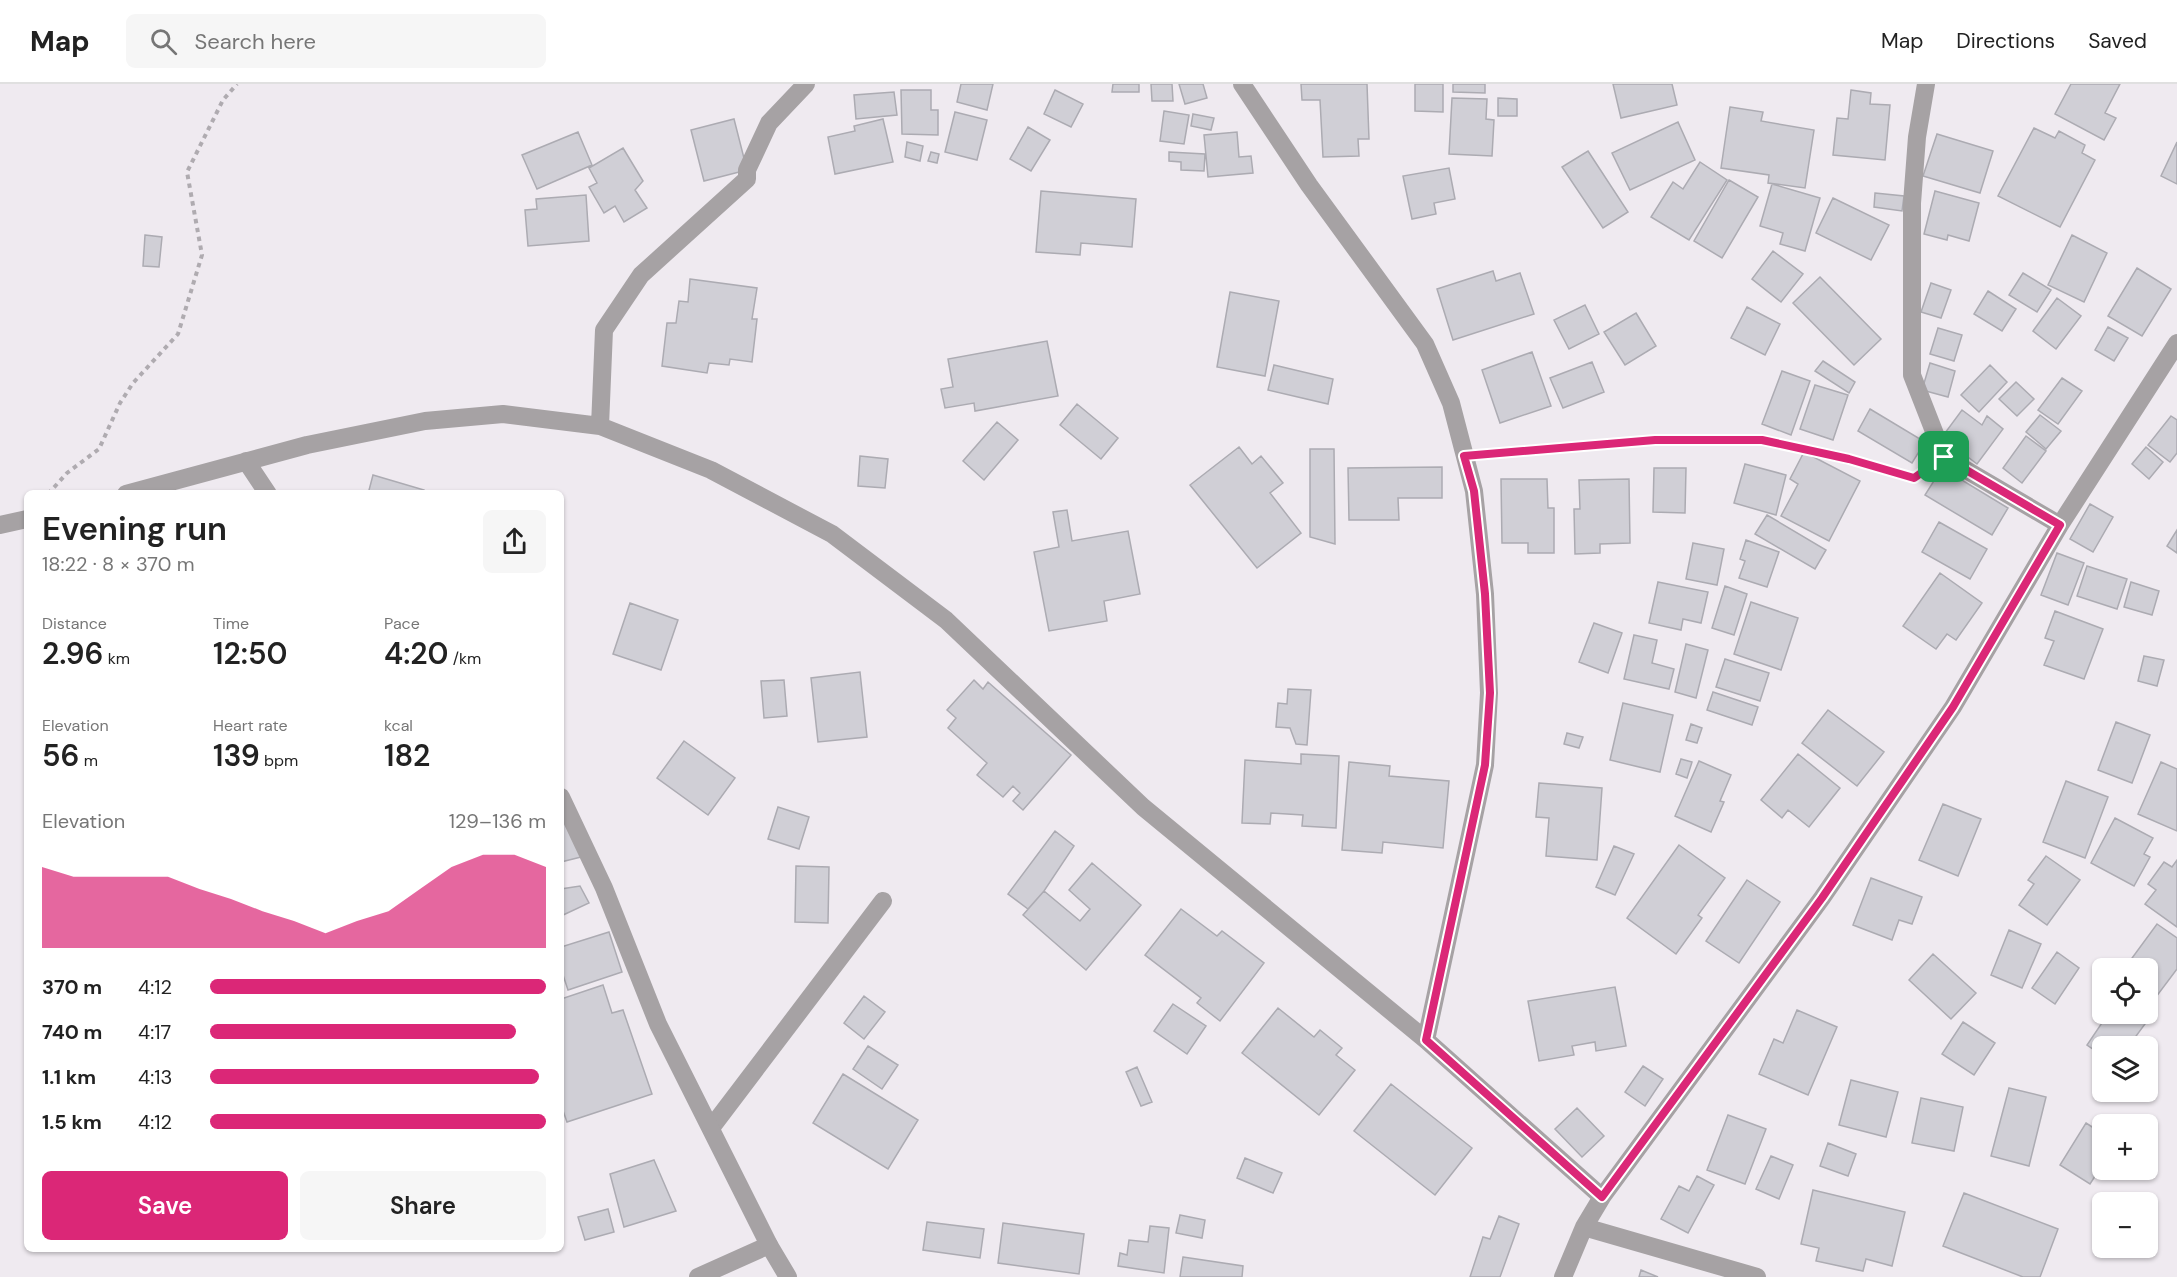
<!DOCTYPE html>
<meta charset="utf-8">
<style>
:root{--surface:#fff;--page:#f6f6f6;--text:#222;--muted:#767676;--line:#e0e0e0;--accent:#db2777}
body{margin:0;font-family:"DM Sans",sans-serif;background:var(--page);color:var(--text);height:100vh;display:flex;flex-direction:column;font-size:22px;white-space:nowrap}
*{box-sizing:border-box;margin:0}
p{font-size:20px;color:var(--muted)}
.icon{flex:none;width:33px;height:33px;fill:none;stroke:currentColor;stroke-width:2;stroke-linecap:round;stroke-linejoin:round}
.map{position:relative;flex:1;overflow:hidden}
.side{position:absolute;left:24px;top:406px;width:540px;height:762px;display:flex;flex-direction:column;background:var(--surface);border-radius:9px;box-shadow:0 2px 4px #0004}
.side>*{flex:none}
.controls{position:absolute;left:2092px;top:874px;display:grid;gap:12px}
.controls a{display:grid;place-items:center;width:66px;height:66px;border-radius:9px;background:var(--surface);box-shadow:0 2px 4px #0004;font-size:30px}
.pin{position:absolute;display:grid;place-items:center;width:51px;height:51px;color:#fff;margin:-26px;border-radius:12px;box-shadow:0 3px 9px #0006}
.round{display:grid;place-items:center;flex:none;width:63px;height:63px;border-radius:9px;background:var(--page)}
.overview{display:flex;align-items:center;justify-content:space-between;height:102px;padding:0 18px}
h1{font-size:33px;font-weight:600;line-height:45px}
.figures{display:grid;grid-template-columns:repeat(3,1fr);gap:9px;height:102px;padding:6px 18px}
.figures div{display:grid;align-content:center}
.figures b{font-size:30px;font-weight:600}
.figures small{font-size:16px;font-weight:400}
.figures p{font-size:16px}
.chart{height:168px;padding:12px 18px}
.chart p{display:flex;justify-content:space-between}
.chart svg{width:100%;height:108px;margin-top:6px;fill:var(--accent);opacity:.7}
.cta{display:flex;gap:12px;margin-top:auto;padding:12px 18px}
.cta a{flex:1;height:69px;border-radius:9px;background:var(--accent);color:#fff;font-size:24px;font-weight:600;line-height:69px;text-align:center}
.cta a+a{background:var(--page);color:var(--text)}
ul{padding:0 18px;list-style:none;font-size:20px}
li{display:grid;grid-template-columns:96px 72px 1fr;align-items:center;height:45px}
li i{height:15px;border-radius:8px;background:var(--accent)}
header{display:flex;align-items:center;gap:36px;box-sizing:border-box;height:84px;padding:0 30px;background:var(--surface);border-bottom:2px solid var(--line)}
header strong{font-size:28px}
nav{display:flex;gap:33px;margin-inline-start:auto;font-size:21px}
.search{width:420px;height:54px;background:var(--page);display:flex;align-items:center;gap:15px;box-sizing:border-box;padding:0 21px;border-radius:9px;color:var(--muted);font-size:22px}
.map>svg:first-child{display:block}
</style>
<header>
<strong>Map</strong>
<div class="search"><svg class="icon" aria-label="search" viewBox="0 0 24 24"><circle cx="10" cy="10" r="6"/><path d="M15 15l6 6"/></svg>Search here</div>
<nav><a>Map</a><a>Directions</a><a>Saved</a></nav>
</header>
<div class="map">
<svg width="2177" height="1193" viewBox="0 0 2177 1193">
<rect width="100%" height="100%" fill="#efeaf0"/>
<path fill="#d0cfd6" stroke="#acabb2" stroke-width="1.5" d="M 961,0 L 993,0 L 987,26 L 957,18 Z
M 1113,0 L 1139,0 L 1139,8 L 1112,8 Z
M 1151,0 L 1172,0 L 1173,17 L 1152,17 Z
M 1179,0 L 1203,0 L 1207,14 L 1185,20 Z
M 1301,0 L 1367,0 L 1369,55 L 1358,55 L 1359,72 L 1323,73 L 1320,16 L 1302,16 Z
M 1415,0 L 1443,0 L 1443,28 L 1415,27 Z
M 1453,0 L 1485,0 L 1485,9 L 1453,8 Z
M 1613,0 L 1672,0 L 1677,21 L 1621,34 Z
M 2071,0 L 2120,0 L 2105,29 L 2116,34 L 2104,56 L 2055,30 Z
M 901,6 L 931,6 L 931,26 L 938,26 L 938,51 L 902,50 Z
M 1055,6 L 1083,20 L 1071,43 L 1044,30 Z
M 1851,6 L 1871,9 L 1870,20 L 1890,21 L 1885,76 L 1833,71 L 1837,34 L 1848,35 Z
M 894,8 L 897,31 L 856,35 L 854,11 Z
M 1452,14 L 1487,15 L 1486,35 L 1494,36 L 1492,72 L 1449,70 Z
M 1498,14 L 1517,15 L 1517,32 L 1498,32 Z
M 1730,23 L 1763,28 L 1761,37 L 1814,46 L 1805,104 L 1768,99 L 1769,91 L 1721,84 Z
M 1164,27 L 1189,31 L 1184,60 L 1160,57 Z
M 955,28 L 987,36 L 977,76 L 945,68 Z
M 1193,30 L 1214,34 L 1211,46 L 1191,42 Z
M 734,35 L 747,86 L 704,97 L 691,46 Z
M 883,35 L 893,78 L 835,90 L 828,53 L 855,47 L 854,42 Z
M 1678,38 L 1695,76 L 1630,106 L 1612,69 Z
M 1028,43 L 1050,56 L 1031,87 L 1010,75 Z
M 2034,44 L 2055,54 L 2059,47 L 2085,61 L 2082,69 L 2095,76 L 2060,143 L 1998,112 Z
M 578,48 L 592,81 L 537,105 L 522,71 Z
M 1237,48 L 1239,73 L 1251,72 L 1253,89 L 1208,93 L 1204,51 Z
M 1937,50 L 1993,67 L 1980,109 L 1923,92 Z
M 907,58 L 923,62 L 920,77 L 905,73 Z
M 2177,58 L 2177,100 L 2161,92 Z
M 623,64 L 643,97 L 635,106 L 647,124 L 624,138 L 615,122 L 604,129 L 589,103 L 597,99 L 589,84 Z
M 1588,67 L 1628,128 L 1603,144 L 1562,83 Z
M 931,68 L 939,70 L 937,79 L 928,77 Z
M 1169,68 L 1205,70 L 1204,87 L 1181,86 L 1181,78 L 1169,77 Z
M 1700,78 L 1727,96 L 1689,156 L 1651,133 L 1673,98 L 1683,105 Z
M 1449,84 L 1455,115 L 1434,119 L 1436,130 L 1412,135 L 1403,92 Z
M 1729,96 L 1758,113 L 1722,174 L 1694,157 Z
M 1772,100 L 1820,114 L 1805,167 L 1780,160 L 1783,149 L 1760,142 Z
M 1041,107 L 1136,115 L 1132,163 L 1081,159 L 1080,171 L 1036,168 Z
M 1935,107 L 1979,119 L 1969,157 L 1948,151 L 1947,156 L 1924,150 Z
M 1875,109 L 1904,112 L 1902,127 L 1874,123 Z
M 586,111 L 589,157 L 528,162 L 525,126 L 537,125 L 536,115 Z
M 1833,114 L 1889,141 L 1871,176 L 1816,149 Z
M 145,151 L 162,153 L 159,183 L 143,182 Z
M 2072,151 L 2107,169 L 2084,218 L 2048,201 Z
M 1773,167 L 1803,190 L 1781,218 L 1752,195 Z
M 2137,184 L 2171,205 L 2142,252 L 2108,232 Z
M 1493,187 L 1496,197 L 1520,189 L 1534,230 L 1453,256 L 1437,205 Z
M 2023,189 L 2051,206 L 2037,228 L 2009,211 Z
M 1820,193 L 1881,255 L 1854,281 L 1793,219 Z
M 690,195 L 757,204 L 752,235 L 757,235 L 752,278 L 730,275 L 729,281 L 709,279 L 707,289 L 662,282 L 667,239 L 676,239 L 679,217 L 688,218 Z
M 1931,199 L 1951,206 L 1941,234 L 1921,228 Z
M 1988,207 L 2016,225 L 2002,247 L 1974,230 Z
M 1230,208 L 1279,217 L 1265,292 L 1217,283 Z
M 2057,214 L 2081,232 L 2056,265 L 2033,247 Z
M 1585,221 L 1599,250 L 1569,265 L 1554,236 Z
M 1747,223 L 1780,240 L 1765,271 L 1731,254 Z
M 1636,229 L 1656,262 L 1625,281 L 1604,248 Z
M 2108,243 L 2128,254 L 2114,277 L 2095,266 Z
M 1938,244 L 1962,251 L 1954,277 L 1930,270 Z
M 1047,257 L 1058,312 L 975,327 L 974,319 L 945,324 L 941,305 L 953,303 L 948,275 Z
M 1532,268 L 1551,322 L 1500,339 L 1482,286 Z
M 1823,277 L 1855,298 L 1849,309 L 1815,287 Z
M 1592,278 L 1604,308 L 1563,324 L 1550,294 Z
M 1930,279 L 1955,287 L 1948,313 L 1922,306 Z
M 1274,281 L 1333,295 L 1328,320 L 1268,306 Z
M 1990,281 L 2007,298 L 1979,328 L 1961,311 Z
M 1782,287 L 1810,297 L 1791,351 L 1762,340 Z
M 2062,294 L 2082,307 L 2058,340 L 2038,326 Z
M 2016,298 L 2034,315 L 2017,332 L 1999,315 Z
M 1815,301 L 1848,311 L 1833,356 L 1800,345 Z
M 1077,320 L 1118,354 L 1101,375 L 1060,341 Z
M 1870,325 L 1925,358 L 1912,379 L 1858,347 Z
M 1962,326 L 1982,341 L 1987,332 L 2003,345 L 1977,380 L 1942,353 Z
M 2040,331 L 2061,347 L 2046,365 L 2026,348 Z
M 2171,332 L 2177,336 L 2177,369 L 2170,378 L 2148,361 Z
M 997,338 L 1018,356 L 984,396 L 963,377 Z
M 2026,352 L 2046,367 L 2022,399 L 2003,384 Z
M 1239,363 L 1252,380 L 1261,372 L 1283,399 L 1270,409 L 1301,449 L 1257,484 L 1190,401 Z
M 2146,363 L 2163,378 L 2149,395 L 2132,380 Z
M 1310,365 L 1334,365 L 1335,460 L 1310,453 Z
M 1804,368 L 1860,397 L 1829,457 L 1781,432 L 1798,400 L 1790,395 Z
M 860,372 L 888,375 L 885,404 L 858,402 Z
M 1745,380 L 1786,391 L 1776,431 L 1734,419 Z
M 1442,383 L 1442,414 L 1398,414 L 1399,436 L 1349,436 L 1348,384 Z
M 1654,384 L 1686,384 L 1685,429 L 1653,428 Z
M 1942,384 L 2008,424 L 1992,451 L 1925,411 Z
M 373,391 L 424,406 L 423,410 L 368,410 Z
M 1501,395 L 1547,395 L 1548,424 L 1554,424 L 1554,469 L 1528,469 L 1528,459 L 1502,459 Z
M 1629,395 L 1630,459 L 1600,460 L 1600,469 L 1575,470 L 1574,425 L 1580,425 L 1579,396 Z
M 2090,420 L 2113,433 L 2093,468 L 2070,455 Z
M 1067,426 L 1072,457 L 1128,447 L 1140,510 L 1104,517 L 1107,537 L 1049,547 L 1034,468 L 1059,463 L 1053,428 Z
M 1767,431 L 1826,466 L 1815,485 L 1755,450 Z
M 1939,438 L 1987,465 L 1970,495 L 1922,468 Z
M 2177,446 L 2177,469 L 2167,462 Z
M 1746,456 L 1779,468 L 1767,503 L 1739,494 L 1745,477 L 1740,475 Z
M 1693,459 L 1724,465 L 1717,501 L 1686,495 Z
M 2057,469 L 2084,479 L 2068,521 L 2041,511 Z
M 2087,482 L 2127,495 L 2117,525 L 2077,512 Z
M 1940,489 L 1982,519 L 1956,556 L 1947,550 L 1936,565 L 1903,542 Z
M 1658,498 L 1708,508 L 1701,539 L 1683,535 L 1681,546 L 1649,539 Z
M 2131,498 L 2159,507 L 2152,531 L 2124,523 Z
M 1725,502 L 1747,510 L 1734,551 L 1712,544 Z
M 1751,518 L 1798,534 L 1781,586 L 1734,570 Z
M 630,519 L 678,536 L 661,586 L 613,570 Z
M 2055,527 L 2103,545 L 2084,595 L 2044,581 L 2054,557 L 2045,554 Z
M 1594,539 L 1622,549 L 1608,589 L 1579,578 Z
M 1634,551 L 1657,556 L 1652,579 L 1674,585 L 1669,605 L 1624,595 Z
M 1686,560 L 1708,566 L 1696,614 L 1675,608 Z
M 2144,572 L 2164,576 L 2157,602 L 2138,597 Z
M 1725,575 L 1769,589 L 1760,617 L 1716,603 Z
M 860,588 L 867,653 L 818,658 L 811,594 Z
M 784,596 L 787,632 L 764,634 L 761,597 Z
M 974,596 L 983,605 L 988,598 L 1071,671 L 1023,726 L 1013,717 L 1020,709 L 1013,702 L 1003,713 L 977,691 L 987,679 L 948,644 L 956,634 L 947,626 Z
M 1288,605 L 1311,606 L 1307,661 L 1296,660 L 1290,644 L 1276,643 L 1278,619 L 1287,620 Z
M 1713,608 L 1758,623 L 1752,641 L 1707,626 Z
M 1623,619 L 1673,631 L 1660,688 L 1610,676 Z
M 1828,626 L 1884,668 L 1857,702 L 1802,659 Z
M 2116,638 L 2150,651 L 2132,699 L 2098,686 Z
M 1691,640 L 1702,644 L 1697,659 L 1686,656 Z
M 1567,649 L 1583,653 L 1579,664 L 1564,660 Z
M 684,657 L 735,694 L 708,731 L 657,694 Z
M 1301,670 L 1339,672 L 1336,744 L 1302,742 L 1303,731 L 1271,729 L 1270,740 L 1242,739 L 1245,676 L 1301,680 Z
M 1798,670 L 1840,704 L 1809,743 L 1788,726 L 1782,734 L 1761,716 Z
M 1681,675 L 1692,678 L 1687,694 L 1676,690 Z
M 1699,677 L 1731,691 L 1720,717 L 1724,718 L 1711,748 L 1675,732 Z
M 1349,678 L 1390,682 L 1389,692 L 1449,697 L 1443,764 L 1383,758 L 1382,769 L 1342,766 Z
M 2161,678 L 2177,685 L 2177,747 L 2138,730 Z
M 2066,697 L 2108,713 L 2085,774 L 2043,758 Z
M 1539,699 L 1602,704 L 1597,776 L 1546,772 L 1549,734 L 1536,733 Z
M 1943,720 L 1981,735 L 1958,792 L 1919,776 Z
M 778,723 L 809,733 L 799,765 L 768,755 Z
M 561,731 L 589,771 L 561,778 Z
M 2115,734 L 2153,754 L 2144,770 L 2150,773 L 2134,802 L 2091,779 Z
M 1055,747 L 1074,762 L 1044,807 L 1028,825 L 1008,810 Z
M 1679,761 L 1725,794 L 1698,831 L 1702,834 L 1676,870 L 1627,834 Z
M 1614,762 L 1634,770 L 1615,811 L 1596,803 Z
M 2046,772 L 2080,796 L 2047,841 L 2019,821 L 2034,800 L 2028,796 Z
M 2177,776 L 2177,843 L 2145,820 L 2156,806 L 2148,800 L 2164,778 L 2172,783 Z
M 1092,779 L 1141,821 L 1086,886 L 1023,831 L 1044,807 L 1080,837 L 1090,825 L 1069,806 Z
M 796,782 L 829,783 L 828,839 L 795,838 Z
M 1871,794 L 1922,813 L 1912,840 L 1899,836 L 1892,856 L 1853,841 Z
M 1747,796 L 1780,818 L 1739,879 L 1706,857 Z
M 580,802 L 589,819 L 561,832 L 561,805 Z
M 1181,825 L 1217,852 L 1222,847 L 1264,879 L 1220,937 L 1197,919 L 1201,914 L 1145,871 Z
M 2157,840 L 2177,854 L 2177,885 L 2153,917 L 2148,913 L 2148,885 L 2124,885 Z
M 2009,846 L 2041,860 L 2022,904 L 1991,891 Z
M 609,848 L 622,888 L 568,906 L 561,885 L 561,863 Z
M 2057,868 L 2079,884 L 2055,920 L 2032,904 Z
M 1933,870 L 1976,909 L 1951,935 L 1909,896 Z
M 603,901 L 612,929 L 623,926 L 652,1010 L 567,1038 L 561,1021 L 561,915 Z
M 1615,903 L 1626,962 L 1596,967 L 1595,958 L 1572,962 L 1574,971 L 1539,977 L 1528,917 Z
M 864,912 L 885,928 L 864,955 L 844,939 Z
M 1173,920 L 1206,942 L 1187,970 L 1154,947 Z
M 1278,924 L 1314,953 L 1320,946 L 1342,964 L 1336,971 L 1355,986 L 1319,1031 L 1242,969 Z
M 1797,926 L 1837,943 L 1808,1011 L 1759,990 L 1774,955 L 1783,959 Z
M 2108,930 L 2131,930 L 2145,940 L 2128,963 L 2103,963 L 2103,972 L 2087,961 Z
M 1963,938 L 1995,959 L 1974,991 L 1942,970 Z
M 868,962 L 898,981 L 882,1005 L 853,985 Z
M 1643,982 L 1663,995 L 1645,1022 L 1625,1008 Z
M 1137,983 L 1152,1018 L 1141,1022 L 1126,988 Z
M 843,990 L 918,1036 L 888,1085 L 813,1039 Z
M 1851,996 L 1898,1008 L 1886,1053 L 1839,1041 Z
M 1391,1000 L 1472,1064 L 1435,1111 L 1354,1047 Z
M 2009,1004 L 2046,1013 L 2029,1082 L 1991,1072 Z
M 1921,1014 L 1963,1023 L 1954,1067 L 1912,1059 Z
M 1577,1024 L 1604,1052 L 1582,1073 L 1555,1045 Z
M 1728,1031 L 1766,1045 L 1745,1100 L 1707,1086 Z
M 2086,1039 L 2103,1050 L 2103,1084 L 2101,1083 L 2090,1100 L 2060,1081 Z
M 1828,1059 L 1856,1070 L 1848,1092 L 1820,1082 Z
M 1771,1072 L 1793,1081 L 1779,1115 L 1756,1105 Z
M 1245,1074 L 1282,1089 L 1273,1109 L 1237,1094 Z
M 654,1076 L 676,1127 L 624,1143 L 610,1090 Z
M 1697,1092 L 1714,1101 L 1688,1149 L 1661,1135 L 1679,1102 L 1689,1107 Z
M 1813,1106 L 1905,1128 L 1892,1182 L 1866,1175 L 1863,1187 L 1816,1177 L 1819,1164 L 1801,1160 Z
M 1964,1109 L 2058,1145 L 2040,1193 L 2023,1193 L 1943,1162 Z
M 608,1125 L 614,1148 L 585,1156 L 578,1133 Z
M 1180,1131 L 1205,1136 L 1202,1154 L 1176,1149 Z
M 1499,1132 L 1519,1140 L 1500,1193 L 1470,1193 L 1483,1153 L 1490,1155 Z
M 927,1138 L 984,1145 L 980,1174 L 923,1166 Z
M 1003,1139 L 1084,1150 L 1079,1190 L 998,1179 Z
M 1150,1142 L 1169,1144 L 1164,1189 L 1118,1182 L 1120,1169 L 1127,1171 L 1129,1156 L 1148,1158 Z
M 1183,1173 L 1243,1182 L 1242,1193 L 1180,1193 Z
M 1641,1186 L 1658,1193 L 1639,1193 Z"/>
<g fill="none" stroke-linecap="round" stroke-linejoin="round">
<path stroke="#afabb0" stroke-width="4" stroke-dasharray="4.5 4.5" stroke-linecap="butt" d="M 1495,369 L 1655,356 L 1762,355 L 1849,375 L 1914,394 L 1919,391
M 48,410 L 67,389 L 99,365 L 120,319 L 133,299 L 178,250 L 202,171 L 187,88 L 223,16 L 237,0"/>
<path stroke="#a6a2a4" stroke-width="18" d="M 711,1044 L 883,817
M 698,1193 L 769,1161"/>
<path stroke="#a6a2a4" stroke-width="18" d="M 1242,0 L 1309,101 L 1425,260 L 1451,319 L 1474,407 L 1485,510 L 1489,609 L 1485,681 L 1426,956
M 1926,0 L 1917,53 L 1912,119 L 1912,291 L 1944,373 L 2060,441
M 600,342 L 604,246 L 641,191 L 747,95 L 747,86 L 769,39 L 806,0
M 246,377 L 268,410
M 126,410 L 307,361 L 425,337 L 503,330 L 600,342 L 711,386 L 832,450 L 946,536 L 1143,723 L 1426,956 L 1602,1113
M 0,441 L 27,435
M 561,713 L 604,804 L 658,940 L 769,1161 L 788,1193
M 1584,1143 L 1757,1193
M 1563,1193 L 1584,1143 L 1602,1113 L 1822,814 L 1953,623 L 2060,441 L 2177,259"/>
</g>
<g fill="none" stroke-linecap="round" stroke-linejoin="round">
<g stroke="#fff" stroke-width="12">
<path id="route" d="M 1655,356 L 1762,356 L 1849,375 L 1914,394 L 1944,373 L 2060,441 L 1953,623 L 1822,814 L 1602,1113 L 1426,956 L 1485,681 L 1490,609 L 1485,510 L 1474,407 L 1464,372 Z"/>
</g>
<use href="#route" stroke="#db2777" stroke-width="8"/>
</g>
</svg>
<div class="controls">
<a><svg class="icon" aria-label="locate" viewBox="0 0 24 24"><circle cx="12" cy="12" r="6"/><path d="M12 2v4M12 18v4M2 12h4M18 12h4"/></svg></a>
<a><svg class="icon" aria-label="layers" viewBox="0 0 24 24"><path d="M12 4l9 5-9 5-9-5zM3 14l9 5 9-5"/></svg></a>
<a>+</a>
<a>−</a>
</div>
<div class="pin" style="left:1944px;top:373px;background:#1e9e55"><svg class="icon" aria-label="arrive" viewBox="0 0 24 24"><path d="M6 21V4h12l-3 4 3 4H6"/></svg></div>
<section class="side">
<div class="overview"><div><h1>Evening run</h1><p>18:22 · 8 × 370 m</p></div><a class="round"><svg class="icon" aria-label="share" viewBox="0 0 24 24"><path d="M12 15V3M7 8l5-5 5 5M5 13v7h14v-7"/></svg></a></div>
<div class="figures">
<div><p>Distance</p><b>2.96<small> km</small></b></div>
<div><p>Time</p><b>12:50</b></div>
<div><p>Pace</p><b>4:20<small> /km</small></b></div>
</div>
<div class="figures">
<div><p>Elevation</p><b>56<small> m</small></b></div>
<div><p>Heart rate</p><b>139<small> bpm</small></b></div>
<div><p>kcal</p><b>182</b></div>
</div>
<div class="chart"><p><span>Elevation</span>129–136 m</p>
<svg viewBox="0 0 160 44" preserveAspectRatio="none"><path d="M0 44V11L10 15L20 15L30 15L40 15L50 20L60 24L70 29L80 33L90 38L100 33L110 29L120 20L130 11L140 6L150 6L160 11V44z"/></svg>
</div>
<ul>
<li><b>370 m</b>4:12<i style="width:100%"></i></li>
<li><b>740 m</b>4:17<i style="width:91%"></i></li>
<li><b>1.1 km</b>4:13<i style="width:98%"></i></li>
<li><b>1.5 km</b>4:12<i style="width:100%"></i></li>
</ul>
<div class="cta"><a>Save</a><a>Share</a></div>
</section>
</div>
